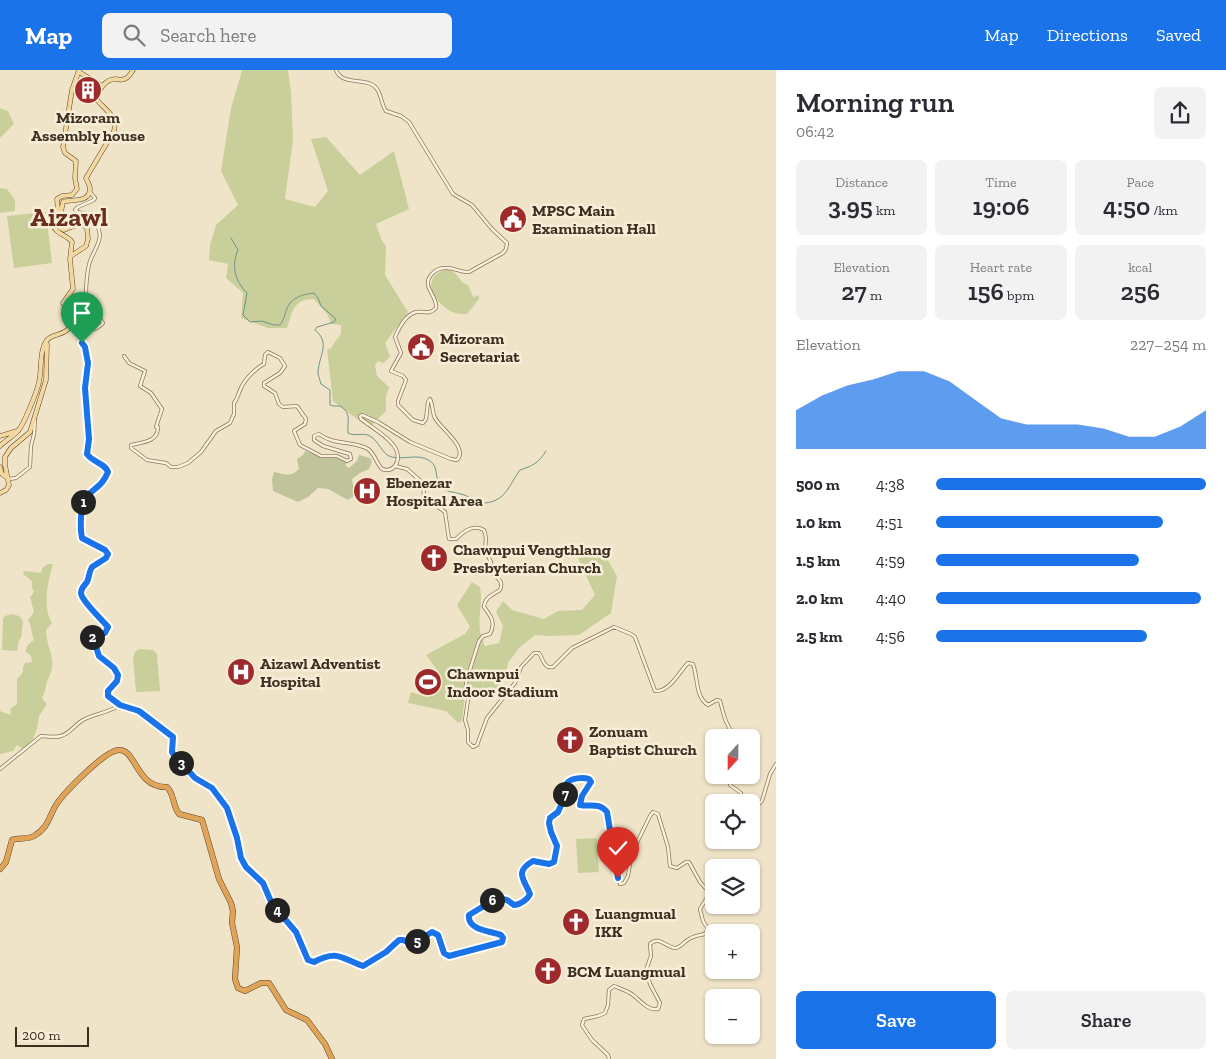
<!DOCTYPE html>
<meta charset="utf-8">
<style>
:root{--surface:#fff;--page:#f2f2f3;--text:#2b2b33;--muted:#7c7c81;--accent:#1a73e8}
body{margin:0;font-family:"Zilla Slab",serif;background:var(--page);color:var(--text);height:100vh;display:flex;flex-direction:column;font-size:19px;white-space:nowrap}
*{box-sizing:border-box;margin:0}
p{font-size:16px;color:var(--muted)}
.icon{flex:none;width:28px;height:28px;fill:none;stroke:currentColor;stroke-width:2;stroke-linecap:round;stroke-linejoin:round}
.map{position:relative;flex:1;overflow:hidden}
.sheet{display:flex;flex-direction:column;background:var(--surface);width:450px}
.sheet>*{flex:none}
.needle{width:32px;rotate:201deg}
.controls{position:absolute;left:705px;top:659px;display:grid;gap:10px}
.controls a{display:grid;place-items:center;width:55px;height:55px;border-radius:8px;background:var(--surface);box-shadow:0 1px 4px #0004;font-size:25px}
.scale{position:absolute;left:15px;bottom:12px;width:74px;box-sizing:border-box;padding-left:5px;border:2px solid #3d2e20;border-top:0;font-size:14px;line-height:18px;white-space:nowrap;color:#3d2e20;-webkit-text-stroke:4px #f7eed8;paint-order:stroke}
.pin{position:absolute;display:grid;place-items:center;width:42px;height:42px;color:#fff;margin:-51px -21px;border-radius:50% 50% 50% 0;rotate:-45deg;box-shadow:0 0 5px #0007}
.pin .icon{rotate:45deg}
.km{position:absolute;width:25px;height:25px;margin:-12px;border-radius:50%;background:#222;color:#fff;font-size:14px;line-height:25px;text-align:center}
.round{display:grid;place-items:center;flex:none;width:52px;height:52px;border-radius:8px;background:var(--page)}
.headline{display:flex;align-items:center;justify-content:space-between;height:85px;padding:0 20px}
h1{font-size:28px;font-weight:600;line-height:38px}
.stats{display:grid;grid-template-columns:repeat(3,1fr);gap:8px;height:85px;padding:5px 20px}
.stats div{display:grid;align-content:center;border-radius:8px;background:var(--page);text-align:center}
.stats b{font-size:25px;font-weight:600}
.stats small{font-size:14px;font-weight:400}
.stats p{font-size:14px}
.chart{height:140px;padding:10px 20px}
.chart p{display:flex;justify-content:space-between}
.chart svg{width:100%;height:90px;margin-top:5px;fill:var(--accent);opacity:.7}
.button{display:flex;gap:10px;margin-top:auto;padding:10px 20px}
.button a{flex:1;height:58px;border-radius:8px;background:var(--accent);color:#fff;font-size:20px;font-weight:600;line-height:58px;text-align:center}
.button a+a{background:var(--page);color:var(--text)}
ul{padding:0 20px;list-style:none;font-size:16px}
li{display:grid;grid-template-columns:80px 60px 1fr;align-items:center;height:38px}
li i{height:12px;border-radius:6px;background:var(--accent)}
header{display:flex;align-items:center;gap:30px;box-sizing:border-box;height:70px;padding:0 25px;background:var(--accent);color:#fff}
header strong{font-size:24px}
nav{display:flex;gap:28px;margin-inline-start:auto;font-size:18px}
.search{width:350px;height:45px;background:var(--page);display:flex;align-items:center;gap:12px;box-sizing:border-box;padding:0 18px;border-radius:8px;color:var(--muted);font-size:19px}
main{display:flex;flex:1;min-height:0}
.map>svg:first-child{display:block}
</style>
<header>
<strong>Map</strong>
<div class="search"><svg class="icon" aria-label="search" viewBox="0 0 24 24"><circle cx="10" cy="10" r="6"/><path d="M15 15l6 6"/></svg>Search here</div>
<nav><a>Map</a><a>Directions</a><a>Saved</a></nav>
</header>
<main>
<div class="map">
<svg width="776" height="989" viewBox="0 0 776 989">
<rect width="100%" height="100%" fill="#f0e4c8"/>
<path fill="#c9cf9b" d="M 241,0 L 288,0 L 291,22 L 293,70 L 285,129 L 315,137 L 328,121 L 311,69 L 326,67 L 360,105 L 394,81 L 409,139 L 376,154 L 382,171 L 386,176 L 385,205 L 408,242 L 385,273 L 390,286 L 384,293 L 378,291 L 375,295 L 377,306 L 389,317 L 386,326 L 386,341 L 369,358 L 333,331 L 327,279 L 330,279 L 341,264 L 341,255 L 331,254 L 328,245 L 314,229 C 293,229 293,241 287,258 L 268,258 L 241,248 L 243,223 L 226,208 L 228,194 L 209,190 L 210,175 L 216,155 L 238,135 L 221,101 L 231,38 L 242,1 Z
M 0,38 L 8,41 L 14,54 L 0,68 Z
M 0,118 L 7,119 L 15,130 L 15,141 L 0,143 Z
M 46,142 L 52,193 L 14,198 L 7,146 Z
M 448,199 C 459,203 459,213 468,215 L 473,227 L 479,225 L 479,229 L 467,244 C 443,248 411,208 448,199 Z
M 599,475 L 617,506 L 611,543 L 579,565 L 550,566 L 535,565 L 519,578 L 508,593 L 505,608 L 494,624 L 489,620 L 465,625 L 462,651 L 458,653 L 446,641 L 408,633 L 411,622 L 427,627 L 437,621 L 441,605 L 426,585 L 465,564 L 470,557 L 457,535 L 472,512 L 480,517 C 483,532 478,546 480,561 C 481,566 483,572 485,576 L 499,573 L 503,556 L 496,542 L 503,531 L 512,540 L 544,549 L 558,541 L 582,540 L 595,525 L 577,486 Z
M 48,494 L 53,494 C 48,511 42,537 52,553 L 46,560 C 47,583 59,587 47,612 C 45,617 46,622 42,627 L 43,630 L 47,634 L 39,646 L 37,659 L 33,669 L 23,679 L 17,675 L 13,681 L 0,684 L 0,641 L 11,645 L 10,639 L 17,634 L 17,609 L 23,602 L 23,597 L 25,593 L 32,592 L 31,586 L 26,582 C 26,576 29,573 34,570 C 31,563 32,556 28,550 L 34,542 L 30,527 L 34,522 L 32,518 L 32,511 L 23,504 L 24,501 L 41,503 L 42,498 Z
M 11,544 L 19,546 L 23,551 L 21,568 L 19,570 L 17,581 L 2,580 L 3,549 L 5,546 Z
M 139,579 L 153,580 L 157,584 L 160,621 L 136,622 L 133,587 L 135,582 Z
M 423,604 L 434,606 L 433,620 L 422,619 Z
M 597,768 L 599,802 L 578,803 L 576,769 Z"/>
<path fill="#bfc49a" d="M 305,381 L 323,387 L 337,387 L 348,392 L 345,395 L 349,398 L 357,391 L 359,385 L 370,388 L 372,392 L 369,399 L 360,403 L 352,409 L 355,425 L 348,430 L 328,419 L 318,418 L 308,427 L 298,432 L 273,421 L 272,409 L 274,402 C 284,404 290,408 299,399 L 297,389 L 303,385 Z"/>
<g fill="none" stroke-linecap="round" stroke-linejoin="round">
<path stroke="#6f938a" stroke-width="1" d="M 231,168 L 238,180 C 231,196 235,211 247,223 L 243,245 L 250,252 L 262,251 L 274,255 L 280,255 C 285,248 285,242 288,236 C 293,227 304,224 314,223 L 318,228 L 321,236 L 336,249 L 334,252 L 317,257 L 315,260 C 331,273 319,285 318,302 C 318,306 320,310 321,314 L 330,320 L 330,335 L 333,336 L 340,336 C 352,343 347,351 348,363 C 355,367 363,362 370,366 C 379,371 382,385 392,387 C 405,390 418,383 430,391 C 439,397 434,407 440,415 C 445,423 457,422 464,425 C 469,426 473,431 478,433 C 480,434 483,433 485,433 C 506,431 509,415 520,400 C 532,396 539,393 546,381"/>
<g stroke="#8d765c" stroke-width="4">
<path id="minor" d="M 124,286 L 129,293 L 145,301 L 140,316 L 151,323 L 162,339 L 156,357 L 158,357 C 158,372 143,372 131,375 L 131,378 L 147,390 L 166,393 L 171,397 L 178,397 L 188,393 L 201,382 L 216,361 L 230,353 L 234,344 L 234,333 C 238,328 238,324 241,318 C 245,309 256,298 264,294 L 265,285 L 268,282 L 280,288 L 285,296 L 280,303 L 264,313 L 264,316 L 275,323 L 279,334 L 283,337 L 297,336 L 306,349 L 305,354 L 294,361 L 300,375 L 321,386 L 337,386 L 347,391 L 351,389 L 350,384 L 323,376 L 314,370 L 314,366 L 319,364 C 335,376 353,370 368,379 C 375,384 376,393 382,399 C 393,403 400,393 397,382 C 394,370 371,357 361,349 L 360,346 L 362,345 L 378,352 L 410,372 L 451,389 L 457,390 C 469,378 441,359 435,348 C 432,342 433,335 430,329 L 428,332 L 426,349 L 423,353 L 413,350 L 398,335 L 398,331 L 406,310 L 403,306 L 391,301 L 401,283 L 395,267 C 399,258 405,245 416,242 C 424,241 430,245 436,238 C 438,226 421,217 431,205 C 435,200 440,198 445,198 C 454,197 461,203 469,202 L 503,183 L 506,179 L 507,173 L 492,159 L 472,135 L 453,124 L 409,52 L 401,46 L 386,41 C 380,33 382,19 371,14 C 360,9 341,14 336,0
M 395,396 L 407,399 L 423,413 L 424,427 L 445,442 L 449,469 L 456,469 C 464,461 473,454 484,460 L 486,468 L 485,480 L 491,492 L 492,503 C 498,509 504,511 500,520 C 492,525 485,527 484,537 C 491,546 496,553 490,564 L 483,566 L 479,571 L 466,612 L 468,630 L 465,650 L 468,660 L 468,672 L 473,677 L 477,675 L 487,648 L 515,613 L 521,597 L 534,583 L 539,583 C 543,589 544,599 553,597 L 572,578 L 614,557 L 631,564 L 635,567 L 655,621 C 670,622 679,602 688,593 L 693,594 C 698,607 695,627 708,635 L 717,630 L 720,631 L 725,649 L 734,668
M 9,409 L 16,408 L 30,397 L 31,376 L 34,364 L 35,350
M 120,635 L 139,641 L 173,667 L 172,675 L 174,685 L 197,710 L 212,718 L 229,742 L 237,768 L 241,788 L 247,797 L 263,813 L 272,834 L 296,862 L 304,878 L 307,890 L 311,892 C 317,891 321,888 327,886 C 340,883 352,892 363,896 L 386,882 L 399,870 L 403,869 L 413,874 L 432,862 L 438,865 L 444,883 L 449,886 L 502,872 L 503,867 L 501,865 L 472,856 L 469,852 L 469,845 L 497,828 C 505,828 510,835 518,835 L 528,827 L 530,823 C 524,809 514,801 533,791 L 549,795 L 554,792 L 557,776 L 549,757 L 549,750 L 562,734 L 567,713 C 571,708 583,707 589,709 L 591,713 L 582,726 L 580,735 C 590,737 599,732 607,742 L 613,773 L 613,786 L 620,814 L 624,813 L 628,806 L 632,783 L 650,746 L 653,742 L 658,744 L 668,777 L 670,796 L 677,798 L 686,792 L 689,792 L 700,812 L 708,821 L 708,826 L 700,839 L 703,851 L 708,859 L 705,864 C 699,865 694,866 689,869 C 685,871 681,877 676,878 C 666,878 660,865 650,874 L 651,886 L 646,900 L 650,914 L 660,933 L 658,939 C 646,941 639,928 630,923 C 625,920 619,918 614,916 L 609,920 L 608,935 L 605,943 L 598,946 L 584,949 L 582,955 L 592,970 L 608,985 L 609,989
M 0,699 L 41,666 C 47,666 55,668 61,666 C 70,663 73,657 80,652 C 88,645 109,643 120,635 L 107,625 L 109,617 L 117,609 C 118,595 104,596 98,586 C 94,579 97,578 90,572 L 93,566 L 105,563 L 108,557 C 103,551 81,529 81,523 C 81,518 84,516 87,512 C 89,508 89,502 92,497 L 106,488 L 108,484 C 101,476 88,474 81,466 C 82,457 80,438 84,430 C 89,419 104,419 109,400 C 103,392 90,392 86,382 L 89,369 L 85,324 L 88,293 L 85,277 L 81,269 C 85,259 97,261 103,253 C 100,246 90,244 88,237 C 84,227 87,201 90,191 C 97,174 107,166 92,148 C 87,143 80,144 75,140 L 78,137 L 94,130 L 95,128 L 90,122
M 732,705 L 730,715 L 741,723 L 741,732
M 751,741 L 762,731 L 770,704 L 776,694"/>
</g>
<g stroke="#5b4430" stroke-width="5">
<path id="major" d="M 79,2 L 102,16
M 56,149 L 61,142 L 63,132 C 71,129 90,133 90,119 C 90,115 87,111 86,108 L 114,61 C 118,46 105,40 97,30 C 98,20 105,9 116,9 C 120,9 120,11 124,9 C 129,8 131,3 133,0
M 54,151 L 58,151 L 60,158 L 64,160 C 71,157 81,151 87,158 L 88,169 L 86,176 L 71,186
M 0,366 L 17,361
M 0,376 C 5,371 12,367 18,361 C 24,354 37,322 39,312 C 42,299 39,281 47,270 C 53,263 64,266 70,257 L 68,242 L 63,233 L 73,219 L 70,189 L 72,172 C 67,164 56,165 53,155 L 58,141 L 57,129 L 62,126 L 72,125 L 77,119 L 75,108 L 76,91 L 65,83 L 63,77 L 72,20 L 79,0
M 0,397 L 2,404 L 9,409
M 0,423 L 6,420 L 9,415 L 5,395 L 5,387 L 11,378 L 30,362 L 46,310 L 47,274"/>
</g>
<g stroke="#5b4430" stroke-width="6">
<path id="highway" d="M 0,799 L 6,792 L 12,770 C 19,767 27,770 34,766 C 49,757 48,748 56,735 C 63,724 105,680 119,680 C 136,679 136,718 167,717 C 175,725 172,735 179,744 L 202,750 L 203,753 L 219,809 L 231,833 L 233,841 L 232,853 L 237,877 L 235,909 L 238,918 L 245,921 L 261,913 L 269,913 L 286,940 L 307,950 L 325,974 L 332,989"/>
</g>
<use href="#minor" stroke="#faf1dc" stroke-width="2.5"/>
<use href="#major" stroke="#f3d9a0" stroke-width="4"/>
<use href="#highway" stroke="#e0a458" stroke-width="5"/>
</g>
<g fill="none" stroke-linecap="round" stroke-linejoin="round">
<g stroke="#fff" stroke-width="10">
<path id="route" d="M 82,273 L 85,277 L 88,293 L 85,318 L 89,369 L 87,384 C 92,392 105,393 108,402 C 102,416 97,416 87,426 C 80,432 80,459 82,468 L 105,480 L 108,484 L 106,488 L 92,497 C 89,502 89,508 87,512 C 84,516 81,518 81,523 C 81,530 103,551 108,557 L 105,563 L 94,565 L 90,571 L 96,577 L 99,586 L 114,598 L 118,605 L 117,611 L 108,621 L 108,626 L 120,635 L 139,641 L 173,667 L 172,682 L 174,685 L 195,708 L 212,718 L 227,738 L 237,768 L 241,788 L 246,797 L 263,813 L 272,834 L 296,862 L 308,890 L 314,892 C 338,879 342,889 363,896 L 386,882 L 399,870 L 403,870 L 412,874 L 432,862 L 438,865 L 444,883 L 449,886 L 502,872 L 503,868 L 501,865 C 490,861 467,860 469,845 L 497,828 L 507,830 L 514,835 C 520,835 528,829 530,824 C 524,809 514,802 533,791 L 549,794 L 554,792 L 557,776 L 551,762 L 549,753 L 550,748 L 558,742 L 563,731 L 567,713 C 571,708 583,707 589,709 L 591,712 L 582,726 L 580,735 C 590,737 599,732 607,742 L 618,808"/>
</g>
<use href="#route" stroke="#1a73e8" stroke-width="6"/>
</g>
<defs>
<g id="building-disc" transform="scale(1.4375)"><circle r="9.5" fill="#9e2a2b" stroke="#f7eed8"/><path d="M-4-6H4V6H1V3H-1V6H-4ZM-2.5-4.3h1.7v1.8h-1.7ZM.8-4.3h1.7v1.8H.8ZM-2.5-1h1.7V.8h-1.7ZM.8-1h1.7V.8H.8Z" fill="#fff"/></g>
<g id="civic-disc" transform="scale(1.4375)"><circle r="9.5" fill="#9e2a2b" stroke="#f7eed8"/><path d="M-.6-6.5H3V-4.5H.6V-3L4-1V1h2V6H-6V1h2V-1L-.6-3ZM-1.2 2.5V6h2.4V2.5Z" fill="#fff"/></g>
<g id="hospital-disc" transform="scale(1.4375)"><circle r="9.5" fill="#9e2a2b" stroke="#f7eed8"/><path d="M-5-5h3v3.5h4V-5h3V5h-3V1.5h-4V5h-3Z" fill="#fff"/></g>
<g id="church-disc" transform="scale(1.4375)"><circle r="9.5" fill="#9e2a2b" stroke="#f7eed8"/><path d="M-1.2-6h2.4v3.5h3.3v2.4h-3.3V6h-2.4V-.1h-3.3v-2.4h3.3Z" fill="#fff"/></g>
<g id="stadium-disc" transform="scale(1.4375)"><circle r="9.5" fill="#9e2a2b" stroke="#f7eed8"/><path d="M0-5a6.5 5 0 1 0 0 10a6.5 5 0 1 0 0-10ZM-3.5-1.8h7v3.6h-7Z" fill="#fff"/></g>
</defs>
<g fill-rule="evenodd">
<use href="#building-disc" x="88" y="20"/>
<use href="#civic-disc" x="513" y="149"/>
<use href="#civic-disc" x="421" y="277"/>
<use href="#hospital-disc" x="367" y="421"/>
<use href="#church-disc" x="434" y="488"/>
<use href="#hospital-disc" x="241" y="602"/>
<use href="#stadium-disc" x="428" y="612"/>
<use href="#church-disc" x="570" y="670"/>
<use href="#church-disc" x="576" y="852"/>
<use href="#church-disc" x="548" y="901"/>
</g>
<g text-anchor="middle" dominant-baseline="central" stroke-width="5" stroke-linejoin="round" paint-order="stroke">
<g font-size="16" font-weight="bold" fill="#3d2e20" stroke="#f7eed8" text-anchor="start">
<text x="88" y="47" text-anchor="middle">Mizoram<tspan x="88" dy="18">Assembly house</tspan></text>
<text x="532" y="140">MPSC Main<tspan x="532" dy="18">Examination Hall</tspan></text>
<text x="440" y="268">Mizoram<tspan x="440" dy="18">Secretariat</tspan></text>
<text x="386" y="412">Ebenezar<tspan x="386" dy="18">Hospital Area</tspan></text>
<text x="453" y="479">Chawnpui Vengthlang<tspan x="453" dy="18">Presbyterian Church</tspan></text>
<text x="260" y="593">Aizawl Adventist<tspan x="260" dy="18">Hospital</tspan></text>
<text x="447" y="603">Chawnpui<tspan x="447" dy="18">Indoor Stadium</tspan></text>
<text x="589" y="661">Zonuam<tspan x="589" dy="18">Baptist Church</tspan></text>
<text x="595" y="843">Luangmual<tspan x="595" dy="18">IKK</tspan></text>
<text x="567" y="901">BCM Luangmual</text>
</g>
<g font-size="26" font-weight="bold" fill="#6b2e1e" stroke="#f7eed8">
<text x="69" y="147">Aizawl</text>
</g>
</g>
</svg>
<div class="controls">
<a><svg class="needle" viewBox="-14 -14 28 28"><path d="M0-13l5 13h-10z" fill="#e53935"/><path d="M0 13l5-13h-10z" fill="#7c7c81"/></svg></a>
<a><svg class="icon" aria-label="locate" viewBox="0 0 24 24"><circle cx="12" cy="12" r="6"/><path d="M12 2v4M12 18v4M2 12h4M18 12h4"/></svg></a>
<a><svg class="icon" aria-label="layers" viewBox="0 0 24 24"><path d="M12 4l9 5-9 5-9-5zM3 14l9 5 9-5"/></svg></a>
<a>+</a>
<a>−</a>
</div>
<div class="scale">200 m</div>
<div class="pin" style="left:82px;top:273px;background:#1e9e55"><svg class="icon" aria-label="arrive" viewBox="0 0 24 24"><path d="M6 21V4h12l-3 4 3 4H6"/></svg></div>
<div class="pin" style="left:618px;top:808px;background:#d93025"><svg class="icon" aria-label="check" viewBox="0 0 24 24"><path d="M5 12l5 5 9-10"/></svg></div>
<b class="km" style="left:83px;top:432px">1</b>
<b class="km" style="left:92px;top:567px">2</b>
<b class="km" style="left:181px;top:693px">3</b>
<b class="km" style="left:277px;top:840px">4</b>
<b class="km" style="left:417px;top:871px">5</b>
<b class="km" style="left:492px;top:830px">6</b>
<b class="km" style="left:565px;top:724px">7</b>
</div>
<section class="sheet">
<div class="headline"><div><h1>Morning run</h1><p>06:42</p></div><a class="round"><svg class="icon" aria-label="share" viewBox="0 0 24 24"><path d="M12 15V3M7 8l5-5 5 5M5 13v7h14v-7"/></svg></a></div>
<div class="stats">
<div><p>Distance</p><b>3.95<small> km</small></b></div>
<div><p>Time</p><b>19:06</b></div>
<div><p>Pace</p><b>4:50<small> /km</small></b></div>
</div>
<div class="stats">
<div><p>Elevation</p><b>27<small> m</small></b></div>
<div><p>Heart rate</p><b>156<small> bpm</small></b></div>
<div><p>kcal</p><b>256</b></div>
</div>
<div class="chart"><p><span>Elevation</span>227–254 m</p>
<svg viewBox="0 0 160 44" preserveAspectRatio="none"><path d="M0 44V25L10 18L20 13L30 10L40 6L50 6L60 11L70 20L80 29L90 32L100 32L110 32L120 34L130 38L140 38L150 33L160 25V44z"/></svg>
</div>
<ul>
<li><b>500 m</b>4:38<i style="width:100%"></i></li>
<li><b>1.0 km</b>4:51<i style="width:84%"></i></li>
<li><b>1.5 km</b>4:59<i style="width:75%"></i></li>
<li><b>2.0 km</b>4:40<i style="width:98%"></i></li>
<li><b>2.5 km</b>4:56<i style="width:78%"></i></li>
</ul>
<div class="button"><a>Save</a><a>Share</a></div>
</section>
</main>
